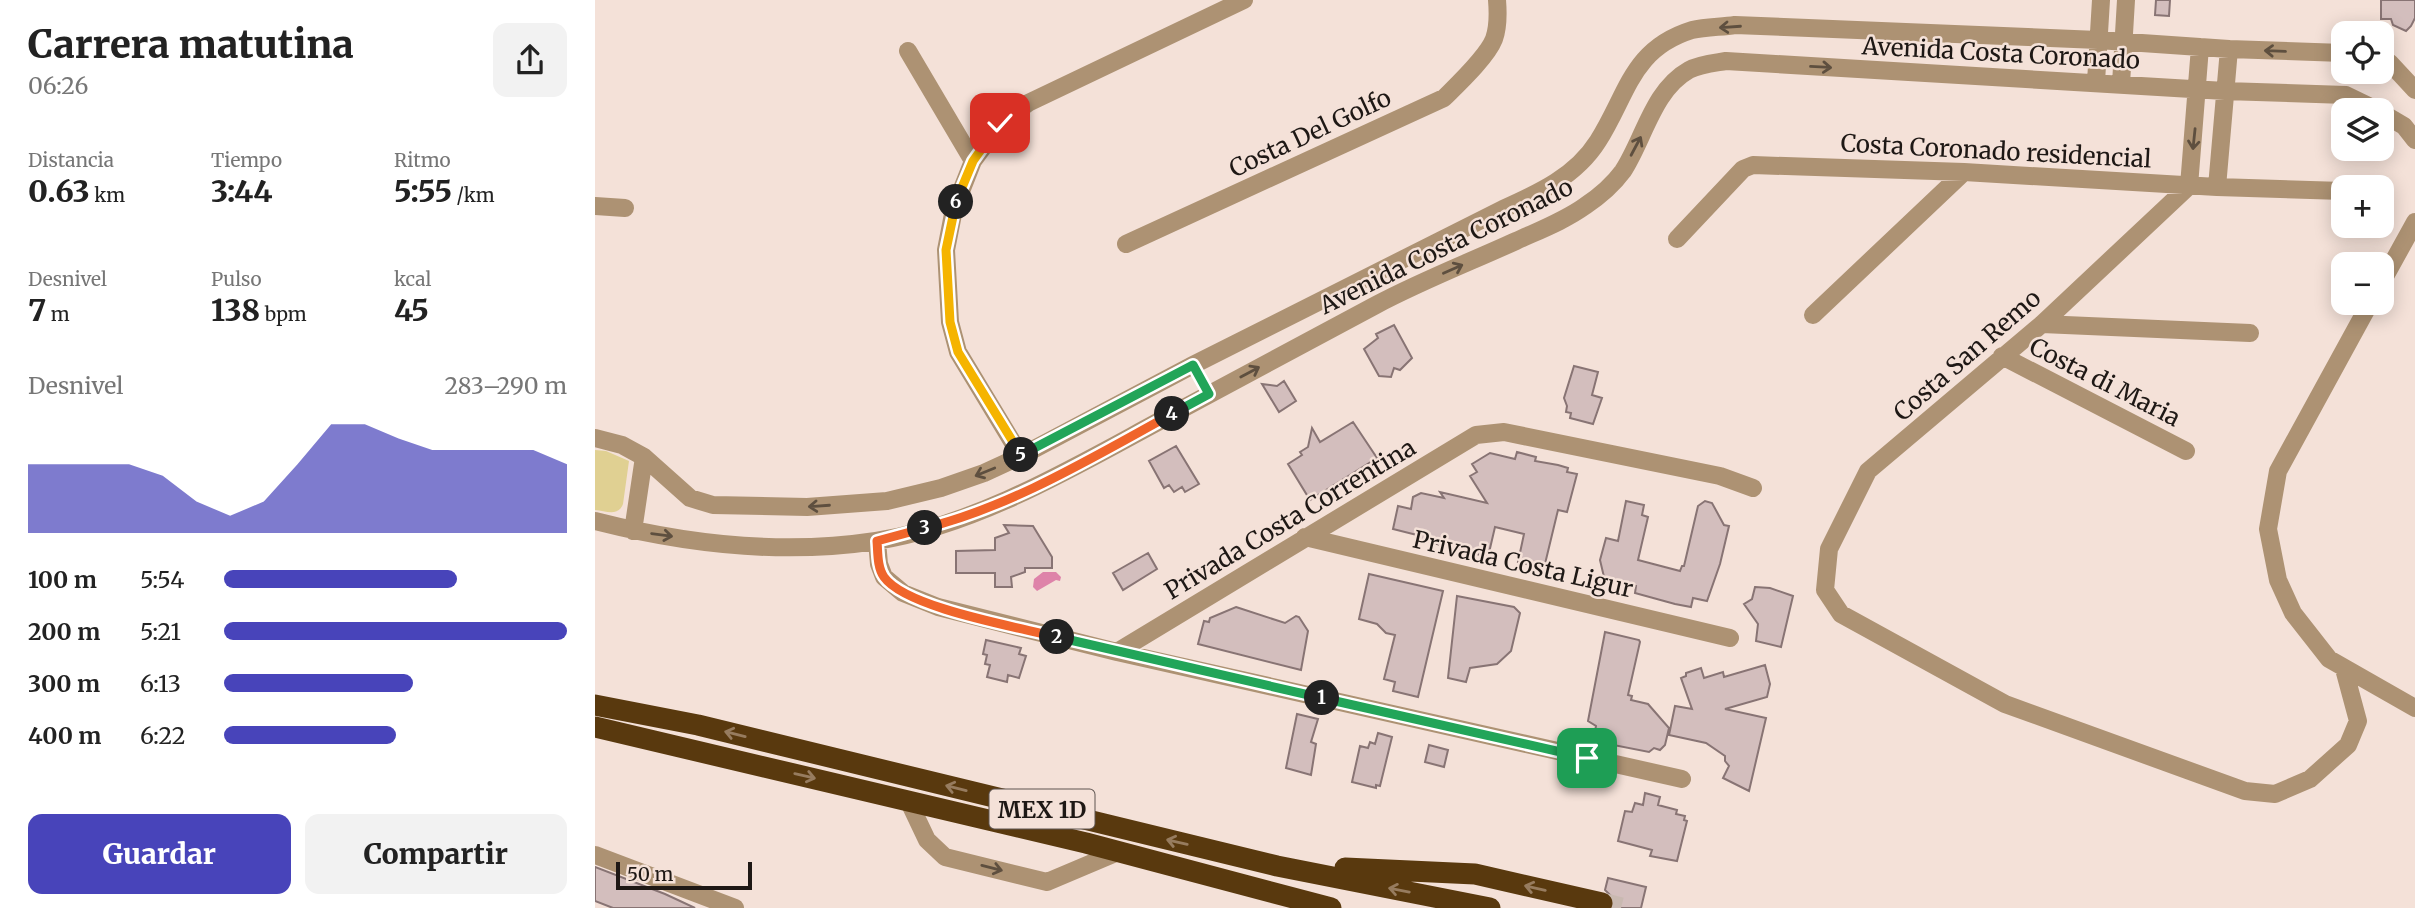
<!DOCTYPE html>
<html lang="es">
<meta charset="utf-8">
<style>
:root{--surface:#fff;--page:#f2f2f2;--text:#222;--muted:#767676;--accent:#4844ba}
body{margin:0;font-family:Merriweather,serif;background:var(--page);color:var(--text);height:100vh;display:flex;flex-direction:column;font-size:26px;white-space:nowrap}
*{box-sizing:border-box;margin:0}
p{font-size:23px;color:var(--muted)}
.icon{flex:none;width:38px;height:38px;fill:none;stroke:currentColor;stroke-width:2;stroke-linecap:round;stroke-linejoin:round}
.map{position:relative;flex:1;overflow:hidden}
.details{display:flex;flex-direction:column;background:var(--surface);width:595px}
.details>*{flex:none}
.tools{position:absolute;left:1736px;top:21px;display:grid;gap:14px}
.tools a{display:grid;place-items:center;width:63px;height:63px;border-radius:14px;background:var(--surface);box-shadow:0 4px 18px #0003;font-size:35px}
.scale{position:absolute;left:21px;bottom:18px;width:136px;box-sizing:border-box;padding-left:7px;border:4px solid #1e1815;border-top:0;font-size:19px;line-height:24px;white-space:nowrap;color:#1e1815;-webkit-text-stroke:5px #f4e1d8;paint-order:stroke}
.pin{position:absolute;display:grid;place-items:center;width:60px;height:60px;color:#fff;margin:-30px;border-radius:14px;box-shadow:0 4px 10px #0006}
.km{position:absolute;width:35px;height:35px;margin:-18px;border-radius:50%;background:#222;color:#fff;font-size:19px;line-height:35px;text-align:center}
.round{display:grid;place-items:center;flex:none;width:74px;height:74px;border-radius:14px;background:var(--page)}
.head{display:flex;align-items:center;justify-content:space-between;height:119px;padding:0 28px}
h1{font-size:38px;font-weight:800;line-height:52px}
.stats{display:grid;grid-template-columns:repeat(3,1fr);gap:10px;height:119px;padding:7px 28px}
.stats div{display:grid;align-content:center}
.stats b{font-size:30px;font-weight:800}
.stats small{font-size:19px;font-weight:400}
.stats p{font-size:19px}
.chart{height:196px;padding:14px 28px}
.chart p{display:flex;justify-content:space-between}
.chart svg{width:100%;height:126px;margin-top:7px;fill:var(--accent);opacity:.7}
.action{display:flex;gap:14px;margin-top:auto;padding:14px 28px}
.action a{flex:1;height:80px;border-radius:14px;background:var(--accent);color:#fff;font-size:28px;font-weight:800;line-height:80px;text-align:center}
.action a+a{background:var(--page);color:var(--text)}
ul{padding:0 28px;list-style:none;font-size:23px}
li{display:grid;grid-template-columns:112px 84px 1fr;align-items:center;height:52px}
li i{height:18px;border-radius:9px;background:var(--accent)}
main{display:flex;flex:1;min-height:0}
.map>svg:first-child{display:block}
</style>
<main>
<section class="details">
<div class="head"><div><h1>Carrera matutina</h1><p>06:26</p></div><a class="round"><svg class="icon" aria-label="share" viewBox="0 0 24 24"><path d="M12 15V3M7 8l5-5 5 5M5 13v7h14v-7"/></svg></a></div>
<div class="stats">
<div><p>Distancia</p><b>0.63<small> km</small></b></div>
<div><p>Tiempo</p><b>3:44</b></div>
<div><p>Ritmo</p><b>5:55<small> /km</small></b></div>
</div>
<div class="stats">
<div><p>Desnivel</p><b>7<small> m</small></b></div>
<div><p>Pulso</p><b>138<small> bpm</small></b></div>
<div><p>kcal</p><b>45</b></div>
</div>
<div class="chart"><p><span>Desnivel</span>283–290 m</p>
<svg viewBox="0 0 160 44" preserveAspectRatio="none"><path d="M0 44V20L10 20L20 20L30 20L40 24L50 33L60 38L70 33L80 20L90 6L100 6L110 11L120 15L130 15L140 15L150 15L160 20V44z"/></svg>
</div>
<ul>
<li><b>100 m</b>5:54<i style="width:68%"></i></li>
<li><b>200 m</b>5:21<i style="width:100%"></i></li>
<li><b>300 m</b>6:13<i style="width:55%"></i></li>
<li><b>400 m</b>6:22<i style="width:50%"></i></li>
</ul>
<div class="action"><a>Guardar</a><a>Compartir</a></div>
</section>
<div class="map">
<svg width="1820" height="908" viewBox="0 0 1820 908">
<rect width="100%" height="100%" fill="#f4e1d8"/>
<path fill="#e0d092" d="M 0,450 L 11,451 L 34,461 L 28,504 C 23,517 11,511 0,510 Z"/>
<path fill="#de83a9" d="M 448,572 L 461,572 L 466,577 L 465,581 L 461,580 L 442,591 L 438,587 L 439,579 Z"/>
<path fill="#d3bebd" stroke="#887474" stroke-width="2" d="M 1561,0 L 1575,0 L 1574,16 L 1560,15 Z
M 1786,0 L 1820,0 L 1820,18 L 1816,26 L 1811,31 L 1798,25 L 1796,19 L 1786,19 Z
M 799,325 L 817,358 L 805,370 L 799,368 L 796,377 L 784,376 L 769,349 L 783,338 L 781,334 Z
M 979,366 L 1003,372 L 997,395 L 1007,398 L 998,424 L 975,418 L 976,413 L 971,412 L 972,406 L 969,398 Z
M 689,381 L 701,401 L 684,412 L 667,384 L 682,386 Z
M 758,422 L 782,458 L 715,500 L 693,464 L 707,455 L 705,452 L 713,447 L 717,428 L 725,442 Z
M 581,446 L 604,484 L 590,492 L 587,487 L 579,492 L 574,485 L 569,488 L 554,461 Z
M 922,452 L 941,457 L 940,461 L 963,465 L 973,468 L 972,472 L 982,474 L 972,512 L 963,510 L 949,568 L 923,562 L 929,534 L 900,527 L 893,557 L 822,539 L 822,535 L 798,529 L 803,506 L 816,509 L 818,497 L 826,493 L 849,498 L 845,492 L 892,503 L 875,476 L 882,472 L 877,464 L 895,453 L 920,459 Z
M 1031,501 L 1049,505 L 1047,515 L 1053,517 L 1043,560 L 1085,571 L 1087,566 L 1089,566 L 1103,506 L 1110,501 L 1117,503 L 1129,525 L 1134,526 L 1125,564 L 1112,601 L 1098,598 L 1096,607 L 1080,604 L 1040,593 L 1041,586 L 1009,577 L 1005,560 L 1011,538 L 1023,541 Z
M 409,525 L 438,526 L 457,557 L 457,568 L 430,568 L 430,572 L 416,577 L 417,587 L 400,587 L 400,573 L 361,573 L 361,551 L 400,550 L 400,538 L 414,533 Z
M 553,553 L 562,569 L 528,590 L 518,573 Z
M 774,574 L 848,591 L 823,697 L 798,691 L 800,682 L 789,679 L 800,635 L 791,633 L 782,624 L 764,619 Z
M 1160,587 L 1175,588 L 1198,596 L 1186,647 L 1161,641 L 1163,624 L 1149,604 L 1157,599 Z
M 862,596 L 919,607 L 925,613 L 916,651 L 902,664 L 875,668 L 871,682 L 853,678 Z
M 641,607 L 690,623 L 701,616 L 704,617 L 713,631 L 706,670 L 603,644 L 609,621 L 614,622 L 615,618 Z
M 1010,632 L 1044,640 L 1045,642 L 1033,695 L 1037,696 L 1036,700 L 1053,704 L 1074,728 L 1070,745 L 1065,750 L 1059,748 L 1054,752 L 998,741 L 1001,726 L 993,721 Z
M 391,640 L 426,648 L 424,654 L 431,656 L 424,678 L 413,675 L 412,682 L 392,677 L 395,665 L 390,664 L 392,655 L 388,654 Z
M 1170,665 L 1175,684 L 1172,697 L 1130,709 L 1171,718 L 1154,791 L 1128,778 L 1134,766 L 1130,761 L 1130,756 L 1111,743 L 1074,735 L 1080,706 L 1097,709 L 1086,678 L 1091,676 L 1091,673 L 1106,668 L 1109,678 L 1128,672 L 1129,677 Z
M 702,714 L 723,719 L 716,742 L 721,744 L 716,775 L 691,768 Z
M 783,733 L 797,737 L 785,786 L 781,785 L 781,788 L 757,782 L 765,746 L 773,748 L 775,742 L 780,744 Z
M 834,745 L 853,750 L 849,767 L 830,762 Z
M 1050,793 L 1065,797 L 1063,805 L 1082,810 L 1081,814 L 1090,816 L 1089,820 L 1092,821 L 1082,861 L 1055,856 L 1057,850 L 1023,841 L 1030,811 L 1037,812 L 1040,803 L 1048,805 Z
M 0,867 L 70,894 L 100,908 L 18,908 L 0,901 Z
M 1013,878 L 1051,887 L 1046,908 L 1019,908 L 1019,899 L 1010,890 Z"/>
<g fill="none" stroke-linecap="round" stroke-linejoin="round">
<path stroke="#c9b9b1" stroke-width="21" stroke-dasharray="21 10" stroke-linecap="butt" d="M 1007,903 L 1026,908"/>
<path stroke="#ad9273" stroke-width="18" d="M 1605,47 L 1594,186 L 1447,324 L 1273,471 L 1234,549 L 1230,590 L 1246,614 L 1410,704 L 1650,791 L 1680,794 L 1715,779 L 1753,745 L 1763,721 L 1749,669
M 313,51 L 378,161
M 1787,61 L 1795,63 L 1820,90
M 1501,82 L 1506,0
M 1526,84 L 1531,0
M 1787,113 L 1809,126 L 1820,140
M 1622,187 L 1634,49
M 0,206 L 30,208
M 1082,239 L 1148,169 L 1158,165 L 1369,172 L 1622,187 L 1748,191
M 531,244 L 849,98 C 863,84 892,57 899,39 C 903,28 903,12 902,0
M 1787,282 L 1820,222
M 1775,303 L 1683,471 L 1673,529 L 1683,580 L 1698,613 L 1734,659 L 1820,708
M 1218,315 L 1369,172
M 1447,324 L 1655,333
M 1407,356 L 1591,451
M 0,438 L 27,445 L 49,457 L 95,498 L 118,505 L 212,507 L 292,501 L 346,488 L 389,473 L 426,456 L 598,365 L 908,209 C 944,193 981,176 1003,141 C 1033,94 1036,49 1097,30 C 1111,27 1127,27 1140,25 L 1503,40 L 1634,49 L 1748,53
M 426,456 L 363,352 L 355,322 L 351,250 L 359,209 L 378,161 L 406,123 L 433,103 L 649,0
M 0,521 C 90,544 189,555 281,541 C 378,526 474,470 559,424 C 633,384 707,344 781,305 C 826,281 875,262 921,241 C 945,230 969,221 990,206 C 1005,196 1017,186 1028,171 C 1049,139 1058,90 1094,70 C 1105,64 1119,63 1131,61 L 1630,91 L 1751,95 L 1782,110
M 38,531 L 49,457
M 710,537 L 1135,638
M 282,541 L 284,564 L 289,577 L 308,593 L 343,607 L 522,652 L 1087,779
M 522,652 L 881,435 L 909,432 L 1125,476 L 1158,488
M 313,800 L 332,840 L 350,857 L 452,882 L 523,852
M 0,855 L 140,908"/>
<path stroke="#59390e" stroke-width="21" d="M 0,705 L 103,725 L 682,866 L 895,908
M 0,727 L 491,843 L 736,908
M 750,868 L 880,874 L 1007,903"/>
</g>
<defs><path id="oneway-shaft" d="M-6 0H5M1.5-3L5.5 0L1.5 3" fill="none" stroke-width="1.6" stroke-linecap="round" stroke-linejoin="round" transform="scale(1.75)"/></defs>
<g stroke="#5e4f3f">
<use href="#oneway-shaft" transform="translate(1135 27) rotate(176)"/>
<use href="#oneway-shaft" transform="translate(1680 51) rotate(-178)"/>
<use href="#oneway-shaft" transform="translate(1226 67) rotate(3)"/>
<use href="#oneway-shaft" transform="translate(1599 139) rotate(96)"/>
<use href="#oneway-shaft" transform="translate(1041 146) rotate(-62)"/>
<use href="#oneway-shaft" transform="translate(858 269) rotate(-24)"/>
<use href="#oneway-shaft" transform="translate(655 372) rotate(-28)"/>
<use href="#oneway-shaft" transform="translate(390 472) rotate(158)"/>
<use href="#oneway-shaft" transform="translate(224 506) rotate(176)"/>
<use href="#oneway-shaft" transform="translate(67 535) rotate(8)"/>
<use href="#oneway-shaft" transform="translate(397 868) rotate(14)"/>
</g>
<g stroke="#977c5f">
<use href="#oneway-shaft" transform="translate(140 734) rotate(-166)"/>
<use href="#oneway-shaft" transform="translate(210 776) rotate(13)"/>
<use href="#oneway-shaft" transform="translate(361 788) rotate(-166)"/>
<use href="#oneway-shaft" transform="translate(582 842) rotate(-167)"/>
<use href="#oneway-shaft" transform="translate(940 888) rotate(-167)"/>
<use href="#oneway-shaft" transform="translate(804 890) rotate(-169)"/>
</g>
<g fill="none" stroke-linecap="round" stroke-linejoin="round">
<g stroke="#fff" stroke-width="14">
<path id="split-1" d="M 727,698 L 992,758"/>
</g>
<g stroke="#fff" stroke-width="14">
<path id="split-2" d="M 462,637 L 727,698"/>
</g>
<g stroke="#fff" stroke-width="14">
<path id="split-3" d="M 330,528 L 282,541 C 283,552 282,567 289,577 C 311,608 423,627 462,637"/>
</g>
<g stroke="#fff" stroke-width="14">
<path id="split-4" d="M 330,528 C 416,507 500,456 577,414"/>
</g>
<g stroke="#fff" stroke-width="14">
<path id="split-5" d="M 426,455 L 598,365 L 614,394 L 577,414"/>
</g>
<g stroke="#fff" stroke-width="14">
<path id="split-6" d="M 361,202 L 351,250 L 355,322 L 363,352 L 426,455"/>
</g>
<g stroke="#fff" stroke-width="14">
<path id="split-7" d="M 361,202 L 378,161 L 405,123"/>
</g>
<use href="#split-1" stroke="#22a559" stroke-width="9"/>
<use href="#split-2" stroke="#22a559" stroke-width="9"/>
<use href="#split-3" stroke="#f0652b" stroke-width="9"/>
<use href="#split-4" stroke="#f0652b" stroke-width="9"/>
<use href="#split-5" stroke="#22a559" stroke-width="9"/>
<use href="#split-6" stroke="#f5b400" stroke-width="9"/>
<use href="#split-7" stroke="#f5b400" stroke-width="9"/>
</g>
<g text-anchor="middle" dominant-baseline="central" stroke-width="5" stroke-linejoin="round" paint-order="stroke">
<rect fill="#f4e1d8" stroke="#5e5450" stroke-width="2" x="394.5" y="789.5" width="105" height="39" rx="5"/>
<g font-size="23" font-weight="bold" fill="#1e1815">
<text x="447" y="809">MEX 1D</text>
</g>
<g font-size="24" fill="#1e1815" stroke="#f4e1d8">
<text transform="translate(1406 53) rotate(3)">Avenida Costa Coronado</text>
<text transform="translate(715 133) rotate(-25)">Costa Del Golfo</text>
<text transform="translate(1401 151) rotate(3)">Costa Coronado residencial</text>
<text transform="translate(851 246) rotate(-26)">Avenida Costa Coronado</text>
<text transform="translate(1372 355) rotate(-41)">Costa San Remo</text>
<text transform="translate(1510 382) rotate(27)">Costa di Maria</text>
<text transform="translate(695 519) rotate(-31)">Privada Costa Correntina</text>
<text transform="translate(928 564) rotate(13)">Privada Costa Ligur</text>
</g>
</g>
</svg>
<div class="tools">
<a><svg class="icon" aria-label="locate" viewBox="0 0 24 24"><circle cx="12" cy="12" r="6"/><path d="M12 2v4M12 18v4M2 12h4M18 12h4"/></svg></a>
<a><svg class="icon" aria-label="layers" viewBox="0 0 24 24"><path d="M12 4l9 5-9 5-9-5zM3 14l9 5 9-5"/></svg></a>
<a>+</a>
<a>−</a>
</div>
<div class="scale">50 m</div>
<div class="pin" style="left:992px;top:758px;background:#1e9e55"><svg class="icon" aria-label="arrive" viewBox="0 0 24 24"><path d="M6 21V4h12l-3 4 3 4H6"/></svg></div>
<div class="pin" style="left:405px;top:123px;background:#d93025"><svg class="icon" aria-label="check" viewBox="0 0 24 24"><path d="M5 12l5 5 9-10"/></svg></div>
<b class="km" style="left:727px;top:698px">1</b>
<b class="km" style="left:462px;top:637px">2</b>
<b class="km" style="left:330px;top:528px">3</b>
<b class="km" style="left:577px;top:414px">4</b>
<b class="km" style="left:426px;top:455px">5</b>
<b class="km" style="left:361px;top:202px">6</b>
</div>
</main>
